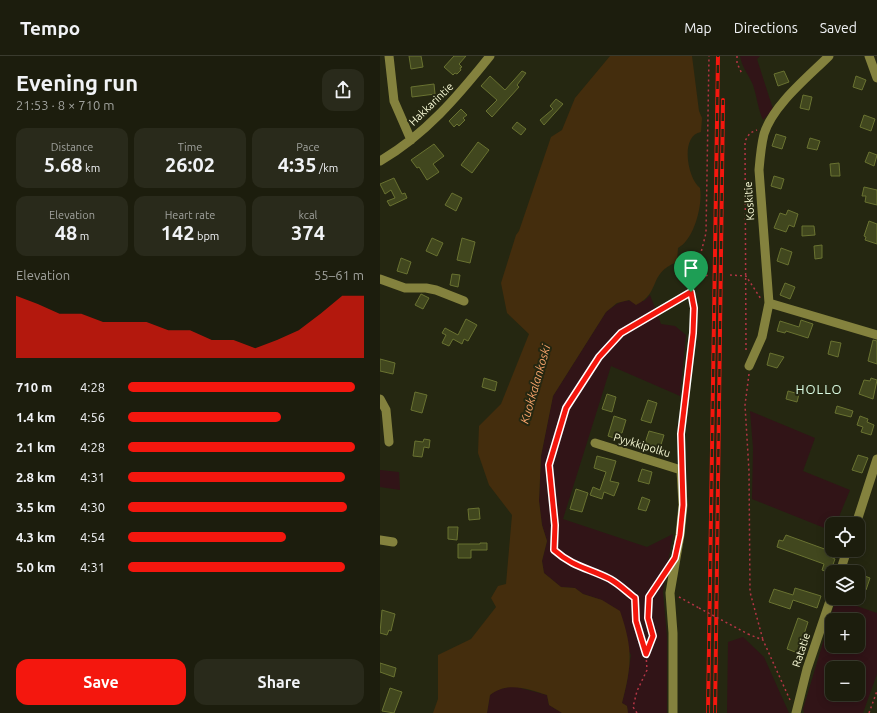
<!DOCTYPE html>
<meta charset="utf-8">
<style>
:root{--surface:#1c1d0d;--page:#292a1b;--text:#f1f3f6;--muted:#a0a29d;--line:#3a3b2e;--accent:#f4170e}
body{margin:0;font-family:Ubuntu,sans-serif;background:var(--page);color:var(--text);height:100vh;display:flex;flex-direction:column;font-size:15px;white-space:nowrap}
*{box-sizing:border-box;margin:0}
p{font-size:13px;color:var(--muted)}
.icon{flex:none;width:22px;height:22px;fill:none;stroke:currentColor;stroke-width:2;stroke-linecap:round;stroke-linejoin:round}
.map{position:relative;flex:1;overflow:hidden}
.side{display:flex;flex-direction:column;background:var(--surface);width:380px}
.side>*{flex:none}
.tools{position:absolute;left:445px;top:461px;display:grid;gap:8px}
.tools a{display:grid;place-items:center;width:40px;height:40px;border-radius:8px;background:var(--surface);box-shadow:0 2px 10px #0003,0 0 0 1px var(--line);font-size:20px}
.pin{position:absolute;display:grid;place-items:center;width:34px;height:34px;color:#fff;margin:-41px -17px;border-radius:50% 50% 50% 0;rotate:-45deg;box-shadow:0 0 4px #0007}
.pin .icon{rotate:45deg}
.round{display:grid;place-items:center;flex:none;width:42px;height:42px;border-radius:12px;background:var(--page)}
.overview{display:flex;align-items:center;justify-content:space-between;height:68px;padding:0 16px}
h1{font-size:22px;font-weight:700;line-height:30px}
.stats{display:grid;grid-template-columns:repeat(3,1fr);gap:6px;height:68px;padding:4px 16px}
.stats div{display:grid;align-content:center;border-radius:10px;background:var(--page);text-align:center}
.stats b{font-size:20px;font-weight:700}
.stats small{font-size:11px;font-weight:400}
.stats p{font-size:11px}
.chart{height:112px;padding:8px 16px}
.chart p{display:flex;justify-content:space-between}
.chart svg{width:100%;height:72px;margin-top:4px;fill:var(--accent);opacity:.7}
.action{display:flex;gap:8px;margin-top:auto;padding:8px 16px}
.action a{flex:1;height:46px;border-radius:12px;background:var(--accent);color:#fff;font-size:16px;font-weight:700;line-height:46px;text-align:center}
.action a+a{background:var(--page);color:var(--text)}
ul{padding:0 16px;list-style:none;font-size:13px}
li{display:grid;grid-template-columns:64px 48px 1fr;align-items:center;height:30px}
li i{height:10px;border-radius:5px;background:var(--accent)}
header{display:flex;align-items:center;gap:24px;box-sizing:border-box;height:56px;padding:0 20px;background:var(--surface);border-bottom:1px solid var(--line)}
header strong{font-size:19px}
nav{display:flex;gap:22px;margin-inline-start:auto;font-size:14px}
main{display:flex;flex:1;min-height:0}
.map>svg:first-child{display:block}
</style>
<header>
<strong>Tempo</strong>
<nav><a>Map</a><a>Directions</a><a>Saved</a></nav>
</header>
<main>
<section class="side">
<div class="overview"><div><h1>Evening run</h1><p>21:53 · 8 × 710 m</p></div><a class="round"><svg class="icon" aria-label="share" viewBox="0 0 24 24"><path d="M12 15V3M7 8l5-5 5 5M5 13v7h14v-7"/></svg></a></div>
<div class="stats">
<div><p>Distance</p><b>5.68<small> km</small></b></div>
<div><p>Time</p><b>26:02</b></div>
<div><p>Pace</p><b>4:35<small> /km</small></b></div>
</div>
<div class="stats">
<div><p>Elevation</p><b>48<small> m</small></b></div>
<div><p>Heart rate</p><b>142<small> bpm</small></b></div>
<div><p>kcal</p><b>374</b></div>
</div>
<div class="chart"><p><span>Elevation</span>55–61 m</p>
<svg viewBox="0 0 160 44" preserveAspectRatio="none"><path d="M0 44V6L10 11L20 17L30 17L40 22L50 22L60 22L70 27L80 27L90 33L100 33L110 38L120 33L130 27L140 17L150 6L160 6V44z"/></svg>
</div>
<ul>
<li><b>710 m</b>4:28<i style="width:96%"></i></li>
<li><b>1.4 km</b>4:56<i style="width:65%"></i></li>
<li><b>2.1 km</b>4:28<i style="width:96%"></i></li>
<li><b>2.8 km</b>4:31<i style="width:92%"></i></li>
<li><b>3.5 km</b>4:30<i style="width:93%"></i></li>
<li><b>4.3 km</b>4:54<i style="width:67%"></i></li>
<li><b>5.0 km</b>4:31<i style="width:92%"></i></li>
</ul>
<div class="action"><a>Save</a><a>Share</a></div>
</section>
<div class="map">
<svg width="497" height="657" viewBox="0 0 497 657">
<rect width="100%" height="100%" fill="#252711"/>
<path fill="#311417" fill-rule="evenodd" d="M 360,0 L 380,0 L 377,3 L 393,53 L 383,64 C 378,53 377,41 373,29 C 369,19 362,12 360,0 Z
M 270,239 L 281,268 L 295,270 L 306,279 L 300,340 L 231,310 L 183,463 L 267,491 L 293,478 L 283,536 L 287,581 L 287,657 L 248,657 L 247,650 L 242,647 L 247,626 L 251,599 L 222,544 L 203,538 L 195,532 L 181,531 L 164,517 L 162,505 L 167,485 L 162,469 L 159,445 L 161,400 L 173,340 L 226,256 C 240,244 246,243 264,245 Z
M 370,355 L 435,382 L 423,415 L 470,434 L 456,468 L 452,468 L 452,475 L 372,443 L 373,392 Z
M 0,414 L 19,416 L 20,434 L 0,431 Z
M 456,543 L 497,557 L 497,618 L 483,657 L 424,657 L 423,653 ZM 452,564 L 478,564 L 478,590 L 452,590 ZM 452,612 L 478,612 L 478,638 L 452,638 Z
M 363,581 L 384,601 L 409,657 L 347,657 L 348,586 Z
M 133,630 L 167,639 L 169,649 L 182,657 L 107,657 L 110,639 L 116,634 Z"/>
<path fill="#442d0d" d="M 230,0 L 312,0 L 319,55 L 322,62 L 321,76 C 300,79 307,122 320,132 C 323,149 314,184 298,192 L 297,206 C 267,218 282,236 256,249 L 249,244 L 237,247 L 226,256 L 173,340 L 161,400 L 159,445 L 162,469 L 167,485 L 162,505 L 164,517 L 181,531 L 195,532 L 203,538 L 222,544 L 240,555 C 253,593 252,608 242,647 L 247,650 L 248,657 L 182,657 L 169,649 L 167,639 C 148,633 128,625 110,639 L 107,657 L 53,657 L 58,643 L 58,599 L 91,583 L 116,551 L 111,542 L 118,530 L 126,528 L 132,459 L 109,429 L 98,397 L 99,370 L 121,348 L 149,278 L 127,257 L 121,227 L 136,179 L 139,175 L 171,81 L 182,74 L 195,42 Z"/>
<path fill="#41471e" stroke="#697231" d="M 29,0 L 41,0 L 43,11 L 31,13 Z
M 74,0 L 86,0 L 79,8 L 82,11 L 80,12 L 81,14 L 77,18 L 75,17 L 73,19 L 64,11 Z
M 142,15 L 146,17 L 137,29 L 139,31 L 112,61 L 106,55 L 117,44 L 101,30 L 110,20 L 125,34 Z
M 404,15 L 409,26 L 398,30 L 394,18 Z
M 476,20 L 486,24 L 482,34 L 473,31 Z
M 54,28 L 55,38 L 32,41 L 31,31 Z
M 423,39 L 432,41 L 429,54 L 420,52 Z
M 176,43 L 183,48 L 164,69 L 160,64 L 173,53 L 170,50 Z
M 81,53 L 87,59 L 83,62 L 85,64 L 79,70 L 77,68 L 74,71 L 69,65 Z
M 484,59 L 495,63 L 491,75 L 480,71 Z
M 137,66 L 146,73 L 141,79 L 132,72 Z
M 396,78 L 406,81 L 402,93 L 392,90 Z
M 430,82 L 440,85 L 437,94 L 427,92 Z
M 98,86 L 109,94 L 92,117 L 81,109 Z
M 54,88 L 64,100 L 53,108 L 59,116 L 47,124 L 39,111 L 37,112 L 31,104 Z
M 489,96 L 497,99 L 494,110 L 485,106 Z
M 459,107 L 460,120 L 451,120 L 450,108 Z
M 394,120 L 404,123 L 401,133 L 391,130 Z
M 14,122 L 22,138 L 25,137 L 27,142 L 10,150 L 7,145 L 15,142 L 11,134 L 5,138 L 0,128 Z
M 484,131 L 497,134 L 497,149 L 485,146 L 486,140 L 482,140 Z
M 72,137 L 82,142 L 76,155 L 65,149 Z
M 408,154 L 418,158 L 414,171 L 409,169 L 406,176 L 394,172 L 400,157 L 406,159 Z
M 489,165 L 497,168 L 497,188 L 485,184 L 486,181 L 484,180 Z
M 422,170 L 434,170 L 435,179 L 422,180 Z
M 52,182 L 63,187 L 57,200 L 46,195 Z
M 82,182 L 95,186 L 90,207 L 77,204 Z
M 442,189 L 442,202 L 435,203 L 434,190 Z
M 401,192 L 412,196 L 408,209 L 397,205 Z
M 21,202 L 31,206 L 27,218 L 17,215 Z
M 72,218 L 80,219 L 78,231 L 70,229 Z
M 405,227 L 415,231 L 410,243 L 400,239 Z
M 41,238 L 49,242 L 43,253 L 35,249 Z
M 86,263 L 97,269 L 88,285 L 84,283 L 82,288 L 73,283 L 69,290 L 62,287 L 66,279 L 62,277 L 65,272 L 78,279 Z
M 421,264 L 433,268 L 428,282 L 406,275 L 405,277 L 397,275 L 400,265 L 419,271 Z
M 493,284 L 497,285 L 497,308 L 488,305 Z
M 451,285 L 461,287 L 458,301 L 448,298 Z
M 390,297 L 404,301 L 397,312 L 387,309 Z
M 0,303 L 15,307 L 13,318 L 0,315 Z
M 104,322 L 117,326 L 115,335 L 102,331 Z
M 491,322 L 497,324 L 493,343 L 479,338 L 484,324 L 490,325 Z
M 408,335 L 419,338 L 417,346 L 406,343 Z
M 35,336 L 47,339 L 42,357 L 31,354 Z
M 227,338 L 236,341 L 232,356 L 222,353 Z
M 268,344 L 277,347 L 271,367 L 261,364 Z
M 457,350 L 473,355 L 471,361 L 455,357 Z
M 234,360 L 246,364 L 242,377 L 239,377 L 237,383 L 228,380 Z
M 480,360 L 488,363 L 487,366 L 494,369 L 491,379 L 481,376 L 483,371 L 477,369 Z
M 269,375 L 284,379 L 279,395 L 269,392 L 270,389 L 265,387 Z
M 44,383 L 50,384 L 49,392 L 44,391 L 42,401 L 33,400 L 35,385 L 43,386 Z
M 478,399 L 488,402 L 482,417 L 472,414 Z
M 217,400 L 236,405 L 230,425 L 239,427 L 234,440 L 224,436 L 222,443 L 210,439 L 213,431 L 220,434 L 226,416 L 214,412 Z
M 262,413 L 272,416 L 269,428 L 258,425 Z
M 196,433 L 208,437 L 202,456 L 190,453 Z
M 262,441 L 270,444 L 266,455 L 258,453 Z
M 99,452 L 100,463 L 89,464 L 88,453 Z
M 68,471 L 78,471 L 77,484 L 68,483 Z
M 406,479 L 450,495 L 449,500 L 455,503 L 450,517 L 442,514 L 444,508 L 397,491 L 399,484 L 403,485 Z
M 100,487 L 107,487 L 107,494 L 91,494 L 91,502 L 78,502 L 78,488 L 100,488 Z
M 482,519 L 490,522 L 486,534 L 478,532 Z
M 415,532 L 441,540 L 437,552 L 413,544 L 410,553 L 389,546 L 394,533 L 413,539 Z
M 2,554 L 15,558 L 11,575 L 9,574 L 7,579 L 0,577 Z
M 418,562 L 428,566 L 418,597 L 407,593 Z
M 0,607 L 16,612 L 14,621 L 0,616 Z
M 10,632 L 22,636 L 14,657 L 2,655 Z"/>
<g fill="none" stroke-linecap="round" stroke-linejoin="round">
<path stroke="#b43545" stroke-width="1.5" stroke-dasharray="2 3" stroke-linecap="butt" d="M 357,0 L 357,7 L 362,18
M 350,219 L 366,220 L 381,243
M 314,224 L 326,177 L 329,0
M 366,294 L 365,85 L 370,77 L 377,74
M 369,318 L 365,349 L 369,415 L 370,536 L 383,584
M 301,406 C 301,363 308,321 312,278 C 314,260 310,242 314,224 L 328,219
M 299,541 L 319,552
M 368,578 L 383,584 L 410,644
M 266,598 L 273,580 L 268,562 L 269,541 L 284,518
M 257,657 L 253,651 L 257,635 L 267,614 L 266,598 L 256,565 L 255,542 C 247,536 239,528 230,523 C 208,512 193,511 174,494 L 175,469 L 169,409 L 186,352 L 219,301 L 241,277 L 311,236
M 489,657 L 497,635"/>
<path stroke="#84823e" stroke-width="9" d="M 9,0 L 14,45 L 31,84
M 489,0 L 497,22
M 0,105 C 45,79 78,40 110,0
M 0,223 L 25,232 L 46,232 L 56,234 L 84,245
M 389,247 L 497,279
M 369,310 L 382,281 L 389,247 L 379,114 C 380,102 381,90 384,78 C 393,49 428,21 449,0
M 0,343 L 6,354 L 9,386
M 215,387 L 301,414 L 303,449 L 300,479 L 290,537 L 293,577 L 293,657
M 476,468 L 497,403
M 0,484 L 13,486
M 460,516 L 467,494
M 416,657 L 427,613 L 452,539"/>
<g stroke="#f4170e" stroke-width="4">
<path id="rail" d="M 328,657 L 338,0
M 335,657 L 343,44"/>
</g>
<use href="#rail" stroke="#252711" stroke-width="2.5" stroke-dasharray="8" stroke-linecap="butt"/>
<path stroke="#b43545" stroke-width="1.5" stroke-dasharray="2 3" stroke-linecap="butt" d="M 319,552 L 368,578"/>
</g>
<g fill="none" stroke-linecap="round" stroke-linejoin="round">
<g stroke="#fff" stroke-width="8">
<path id="route" d="M 311,236 L 314,252 L 313,277 L 301,378 L 303,449 L 300,479 L 295,502 L 269,541 L 268,562 L 273,580 L 266,598 L 256,565 L 255,542 C 247,536 239,528 230,523 C 208,512 193,511 174,494 L 175,469 L 169,409 L 186,352 L 219,301 L 241,277 Z"/>
</g>
<use href="#route" stroke="#f4170e" stroke-width="5"/>
</g>
<g text-anchor="middle" dominant-baseline="central" stroke-width="4" stroke-linejoin="round" paint-order="stroke">
<g font-size="11" fill="#fbfdd9" stroke="#252711">
<text transform="translate(51 48) rotate(-44)">Hakkarintie</text>
<text transform="translate(369 145) rotate(-94)">Koskitie</text>
<text transform="translate(262 389) rotate(17)">Pyykkipolku</text>
<text transform="translate(421 594) rotate(-72)">Ratatie</text>
</g>
<g font-size="12" font-style="italic" fill="#f8a46b" stroke="#252711">
<text transform="translate(155 328) rotate(-74)">Kuokkalankoski</text>
</g>
<g font-size="13" letter-spacing="1" fill="#dbfde5" stroke="#252711">
<text x="439" y="333">HOLLO</text>
</g>
</g>
</svg>
<div class="tools">
<a><svg class="icon" aria-label="locate" viewBox="0 0 24 24"><circle cx="12" cy="12" r="6"/><path d="M12 2v4M12 18v4M2 12h4M18 12h4"/></svg></a>
<a><svg class="icon" aria-label="layers" viewBox="0 0 24 24"><path d="M12 4l9 5-9 5-9-5zM3 14l9 5 9-5"/></svg></a>
<a>+</a>
<a>−</a>
</div>
<div class="pin" style="left:311px;top:236px;background:#1e9e55"><svg class="icon" aria-label="arrive" viewBox="0 0 24 24"><path d="M6 21V4h12l-3 4 3 4H6"/></svg></div>
</div>
</main>
